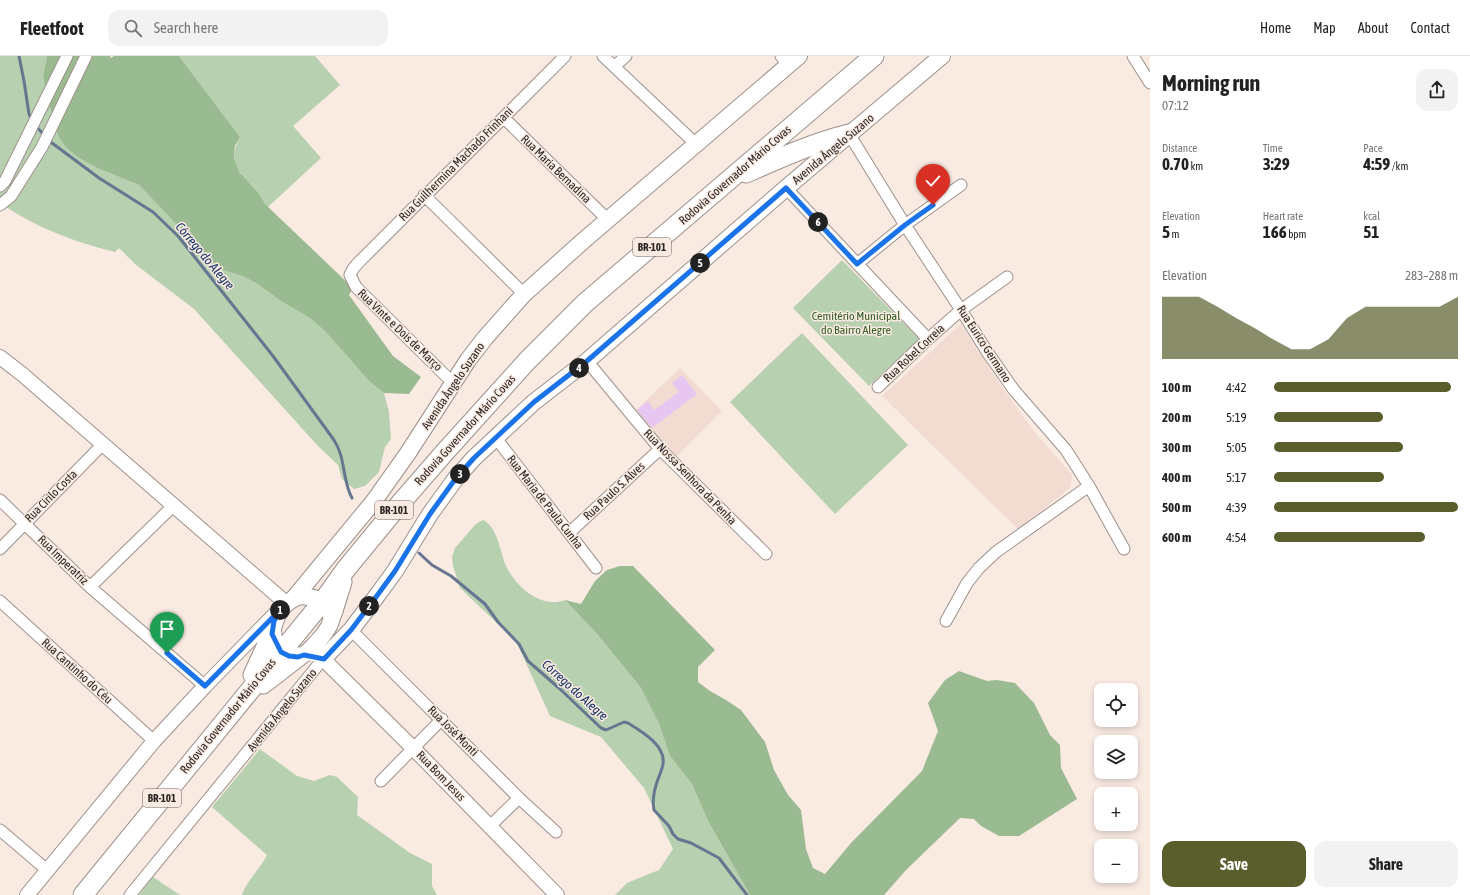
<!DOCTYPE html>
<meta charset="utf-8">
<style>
:root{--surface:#fff;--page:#f2f2f2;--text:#222;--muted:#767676;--line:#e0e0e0;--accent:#595e2c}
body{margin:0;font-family:"Asap Condensed",sans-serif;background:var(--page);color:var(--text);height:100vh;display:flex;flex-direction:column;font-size:15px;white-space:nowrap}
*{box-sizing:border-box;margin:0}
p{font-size:13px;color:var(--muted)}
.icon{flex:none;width:22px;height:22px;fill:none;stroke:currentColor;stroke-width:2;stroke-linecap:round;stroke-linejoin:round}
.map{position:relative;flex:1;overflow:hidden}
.details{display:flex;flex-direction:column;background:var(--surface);width:320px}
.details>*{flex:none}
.fabs{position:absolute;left:1094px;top:627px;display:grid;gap:8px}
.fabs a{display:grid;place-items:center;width:44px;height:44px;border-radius:8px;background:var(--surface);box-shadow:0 2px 6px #0003;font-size:20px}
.pin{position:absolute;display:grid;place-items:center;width:34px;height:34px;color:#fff;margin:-41px -17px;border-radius:50% 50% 50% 0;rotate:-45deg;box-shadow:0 0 4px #0007}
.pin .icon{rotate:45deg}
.km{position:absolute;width:20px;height:20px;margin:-10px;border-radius:50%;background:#222;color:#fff;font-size:11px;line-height:20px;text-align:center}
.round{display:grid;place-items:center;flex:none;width:42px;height:42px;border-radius:12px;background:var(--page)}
.summary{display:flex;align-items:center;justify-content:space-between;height:68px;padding:0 12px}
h1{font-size:22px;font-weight:700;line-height:30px}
.metrics{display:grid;grid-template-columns:repeat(3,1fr);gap:6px;height:68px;padding:4px 12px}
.metrics div{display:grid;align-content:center}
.metrics b{font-size:17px;font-weight:700}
.metrics small{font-size:11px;font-weight:400}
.metrics p{font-size:11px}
.chart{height:112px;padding:8px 12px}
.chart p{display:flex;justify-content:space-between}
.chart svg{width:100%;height:72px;margin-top:4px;fill:var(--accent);opacity:.7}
.action{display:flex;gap:8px;margin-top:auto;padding:8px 12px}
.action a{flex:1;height:46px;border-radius:12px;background:var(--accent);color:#fff;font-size:16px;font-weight:700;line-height:46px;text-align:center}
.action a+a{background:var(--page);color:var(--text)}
ul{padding:0 12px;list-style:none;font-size:13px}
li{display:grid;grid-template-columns:64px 48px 1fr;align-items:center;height:30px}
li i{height:10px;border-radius:5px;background:var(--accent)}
header{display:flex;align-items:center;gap:24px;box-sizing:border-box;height:56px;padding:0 20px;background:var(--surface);border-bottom:1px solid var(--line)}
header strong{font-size:19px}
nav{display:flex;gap:22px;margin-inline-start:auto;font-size:14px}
.search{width:280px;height:36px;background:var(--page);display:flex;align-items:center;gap:10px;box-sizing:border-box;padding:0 14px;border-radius:12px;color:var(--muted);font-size:15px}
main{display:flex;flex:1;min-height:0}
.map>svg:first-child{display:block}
</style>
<header>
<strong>Fleetfoot</strong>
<div class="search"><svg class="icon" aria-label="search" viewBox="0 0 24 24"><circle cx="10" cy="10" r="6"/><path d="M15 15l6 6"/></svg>Search here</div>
<nav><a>Home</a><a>Map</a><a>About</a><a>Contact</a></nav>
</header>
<main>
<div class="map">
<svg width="1150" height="839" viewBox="0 0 1150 839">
<rect width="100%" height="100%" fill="#f9eae2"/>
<path fill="#f2dbd0" d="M 961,268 L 1004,334 L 1036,378 L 1072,419 L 1070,432 L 1018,473 L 882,340 Z
M 680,312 L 722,355 L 676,401 L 633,357 Z"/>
<path fill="#b7d0af" d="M 0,0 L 47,0 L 43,20 L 79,102 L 97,112 L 139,129 L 202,193 L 206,199 L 229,216 L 242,220 L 256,227 L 281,245 L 309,260 L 325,275 L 369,325 L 384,337 L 389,356 L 391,383 L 385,391 L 379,416 L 365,430 L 354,433 L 342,423 L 338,409 L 318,390 L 194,253 L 135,208 L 119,192 L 115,196 C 74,186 35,171 0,147 Z
M 179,0 L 315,0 L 340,29 L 293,70 L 321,102 L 268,151 C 263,147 262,141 258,136 C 253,129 245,124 240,117 C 231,106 234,92 240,81 Z
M 842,204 L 919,283 L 869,330 L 793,252 Z
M 802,277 L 908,389 L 835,458 L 730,346 Z
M 483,464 C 498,471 500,496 506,510 C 516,531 541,553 565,544 L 598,579 L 641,632 L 659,668 L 670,700 L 692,728 L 708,765 L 750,839 L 615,839 L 627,827 L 659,814 L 673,793 L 644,732 L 601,681 L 550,660 L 516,585 L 460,532 L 453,510 L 452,501 L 455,492 L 476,468 Z
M 260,693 L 297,720 L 314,725 L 330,719 L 337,721 L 358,741 L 357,759 L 410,797 L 432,808 L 432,830 L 437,839 L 242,839 C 246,826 260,813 267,799 L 212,751 Z
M 153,821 L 180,839 L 139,839 Z"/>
<path fill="#9aba91" d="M 47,0 L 110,0 L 111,2 L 114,0 L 179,0 L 240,81 L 235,90 L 234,102 L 239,116 L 258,136 L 265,148 L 353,232 L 349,239 L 393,300 L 421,321 L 409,338 L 384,337 L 369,325 L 325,275 L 309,261 L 281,245 L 256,227 L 242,220 L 229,216 L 219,212 L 139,129 L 97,112 L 79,102 L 65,90 L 59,81 L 55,70 L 46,34 L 43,20 Z
M 620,510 L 633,510 L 715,594 L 698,611 L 698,626 L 710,635 L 726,644 L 741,654 L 765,686 L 774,714 L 788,739 L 801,754 L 806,793 L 813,812 L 825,818 L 851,787 L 922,715 L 938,675 L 928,647 L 945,624 L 959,615 L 987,625 L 997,624 L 1015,627 L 1034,647 L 1050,679 L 1060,689 L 1061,712 L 1077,743 L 1019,780 L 999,780 L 981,770 L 974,763 L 960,762 L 906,814 L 884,839 L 750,839 L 708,765 L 692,728 L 670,700 L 659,668 L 641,632 L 598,579 L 565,544 L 581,548 L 595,525 L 607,514 Z"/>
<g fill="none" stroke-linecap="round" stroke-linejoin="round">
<path stroke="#667691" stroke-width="3" d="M 19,0 L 24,25 L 29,58 L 32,65
M 35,69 L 45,80
M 48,84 L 99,122 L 153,156 L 178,180 L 273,300 L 334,384 C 346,402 342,424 352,442
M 419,497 L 432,509 L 451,520 L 485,548 L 498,566 L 519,588 L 528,605 L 560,633 L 601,672 L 606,674 L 624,666 L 628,667 C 641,675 666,689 663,708 C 662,714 659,720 657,726 C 654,735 652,744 654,754 L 669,770 L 673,778 L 678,783 L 691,787 L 719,802 L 747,839"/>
</g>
<path fill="#e7c6f1" d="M 682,319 L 697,338 L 652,372 L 637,354 L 648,345 L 654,354 L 679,336 L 672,327 Z"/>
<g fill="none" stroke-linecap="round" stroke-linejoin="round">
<g stroke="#9d9089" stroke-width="13">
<path id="minor" d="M 603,0 L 696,88
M 781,0 L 788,9
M 1133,0 L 1150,27
M 615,10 L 626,0
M 504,62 L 608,164
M 849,78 L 905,169 L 961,254 L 988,297 L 1014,334 L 1066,394 L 1089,430 L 1124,493
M 0,130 L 5,125 L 67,0
M 786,132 L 928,283
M 424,139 L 524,238
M 0,149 L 11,140 L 42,91 L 86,0
M 857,208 L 905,169 L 961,129
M 587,305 L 660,393 L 766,498
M 453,327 L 356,231 L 350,219 L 353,213 L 357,208 L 565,0
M 878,331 L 928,283 L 961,254 L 1007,221
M 495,381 L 596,512
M 0,444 L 90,531 L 205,630
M 569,477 L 660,393
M 0,493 L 103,388
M 90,531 L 173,450
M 0,545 L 154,685
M 946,565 L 967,527 L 979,512 L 996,496 L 1089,430
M 351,574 L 519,742 L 556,776
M 381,725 L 442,663
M 489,771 L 519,742
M 0,774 L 47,814
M 130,839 L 323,603"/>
</g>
<g stroke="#9d9089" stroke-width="16">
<path id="tertiary" d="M 0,301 L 22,318 L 286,547
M 323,603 L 413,692 L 557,839
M 27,839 L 154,685 L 205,630 L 279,554"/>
</g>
<g stroke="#9d9089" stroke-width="18">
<path id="secondary" d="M 302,540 C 335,544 341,559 319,584 C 314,589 309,596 303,599 C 299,602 293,602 288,600 C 279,596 276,587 272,578 C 275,560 283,544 302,540 Z
M 294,542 L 374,445 L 408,397 L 468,304 L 485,282 L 524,238 L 583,185 L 799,0
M 323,603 L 351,574 L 376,541 L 395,515 L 430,458 L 456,422 L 474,402 L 534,346 L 587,305 L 786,132 L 942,0"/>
</g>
<g stroke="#9d9089" stroke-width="21">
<path id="trunk" d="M 746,117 C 780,102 813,87 849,78
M 332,558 L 342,526
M 253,619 L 272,578
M 263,628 L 298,601
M 83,839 L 323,545 L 346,513 L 392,457 L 444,397 L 527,305 L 585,247 L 874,0"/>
</g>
<use href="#minor" stroke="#fff" stroke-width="11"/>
<use href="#tertiary" stroke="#fff" stroke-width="14"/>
<use href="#secondary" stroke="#fff" stroke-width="16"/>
<use href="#trunk" stroke="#fff" stroke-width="19"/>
</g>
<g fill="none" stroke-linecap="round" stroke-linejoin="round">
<g stroke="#fff" stroke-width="8">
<path id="route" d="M 167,597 L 205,630 L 281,553 L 274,565 L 272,578 L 281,596 L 289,600 L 298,601 L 304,599 L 324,603 L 351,574 L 376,541 L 395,515 L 430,458 L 456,422 L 474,402 L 534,346 L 587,305 L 786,132 L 857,208 L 905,169 L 933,149"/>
</g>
<use href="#route" stroke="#1a73e8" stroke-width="5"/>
</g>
<g text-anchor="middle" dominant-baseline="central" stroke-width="3" stroke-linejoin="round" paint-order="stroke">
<g fill="#f9eae2" stroke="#6a615d" stroke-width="1">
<rect x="633" y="182" width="38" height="18" rx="3"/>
<rect x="375" y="445" width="38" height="18" rx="3"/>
<rect x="143" y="733" width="38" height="18" rx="3"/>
</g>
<g font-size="11" font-weight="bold" fill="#2c2624">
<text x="652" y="191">BR-101</text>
<text x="394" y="454">BR-101</text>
<text x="162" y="742">BR-101</text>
</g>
<g font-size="12" fill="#2c2624" stroke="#f9eae2">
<text transform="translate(833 93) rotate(-40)">Avenida Ângelo Suzano</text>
<text transform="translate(456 108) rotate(-45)">Rua Guilhermina Machado Frinhani</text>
<text transform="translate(556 113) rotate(44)">Rua Maria Bernadina</text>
<text transform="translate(735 119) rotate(-41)">Rodovia Governador Mário Covas</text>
<text transform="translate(400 274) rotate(44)">Rua Vinte e Dois de Março</text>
<text transform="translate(984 288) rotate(57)">Rua Eurico Germano</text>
<text transform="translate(914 297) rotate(-43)">Rua Robel Correia</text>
<text transform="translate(453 330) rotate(-56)">Avenida Ângelo Suzano</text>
<text transform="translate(465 374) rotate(-48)">Rodovia Governador Mário Covas</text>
<text transform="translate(690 421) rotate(46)">Rua Nossa Senhora da Penha</text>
<text transform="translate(614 435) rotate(-43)">Rua Paulo S. Alves</text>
<text transform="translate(51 440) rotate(-45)">Rua Cirilo Costa</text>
<text transform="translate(545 446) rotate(52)">Rua Maria de Paula Cunha</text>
<text transform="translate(63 504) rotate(44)">Rua Imperatriz</text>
<text transform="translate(77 615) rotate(42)">Rua Cantinho do Céu</text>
<text transform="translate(282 654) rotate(-51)">Avenida Ângelo Suzano</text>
<text transform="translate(228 660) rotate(-51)">Rodovia Governador Mário Covas</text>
<text transform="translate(453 675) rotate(45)">Rua José Monti</text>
<text transform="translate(441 720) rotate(46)">Rua Bom Jesus</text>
</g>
<g font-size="12" fill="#325c24" stroke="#f9eae2">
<text x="856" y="260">Cemitério Municipal<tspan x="856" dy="14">do Bairro Alegre</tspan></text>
</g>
<g font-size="13" font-style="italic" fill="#173468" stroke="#f9eae2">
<text transform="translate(205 200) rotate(50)">Córrego do Alegre</text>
<text transform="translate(575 634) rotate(42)">Córrego do Alegre</text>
</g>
</g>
</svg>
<div class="fabs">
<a><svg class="icon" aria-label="locate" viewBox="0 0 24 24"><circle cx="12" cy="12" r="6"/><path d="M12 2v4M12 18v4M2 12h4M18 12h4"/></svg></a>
<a><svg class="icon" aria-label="layers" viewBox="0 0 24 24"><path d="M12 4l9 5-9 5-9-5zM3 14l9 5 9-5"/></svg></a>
<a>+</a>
<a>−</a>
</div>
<div class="pin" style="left:167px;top:597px;background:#1e9e55"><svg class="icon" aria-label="arrive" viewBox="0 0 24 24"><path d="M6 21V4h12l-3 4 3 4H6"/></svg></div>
<div class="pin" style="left:933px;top:149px;background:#d93025"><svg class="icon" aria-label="check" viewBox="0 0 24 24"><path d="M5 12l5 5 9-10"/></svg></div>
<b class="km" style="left:280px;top:554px">1</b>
<b class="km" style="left:369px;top:550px">2</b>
<b class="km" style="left:460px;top:418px">3</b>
<b class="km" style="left:579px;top:312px">4</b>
<b class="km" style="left:700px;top:207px">5</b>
<b class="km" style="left:818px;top:166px">6</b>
</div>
<section class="details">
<div class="summary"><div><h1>Morning run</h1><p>07:12</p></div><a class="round"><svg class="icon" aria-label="share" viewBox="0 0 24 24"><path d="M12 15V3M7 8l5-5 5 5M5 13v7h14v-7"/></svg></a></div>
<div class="metrics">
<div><p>Distance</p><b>0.70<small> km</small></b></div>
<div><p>Time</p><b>3:29</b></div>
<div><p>Pace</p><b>4:59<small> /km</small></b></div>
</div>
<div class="metrics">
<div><p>Elevation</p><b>5<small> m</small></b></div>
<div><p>Heart rate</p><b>166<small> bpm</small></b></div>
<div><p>kcal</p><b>51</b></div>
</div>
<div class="chart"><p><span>Elevation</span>283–288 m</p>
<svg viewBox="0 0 160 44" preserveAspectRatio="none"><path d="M0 44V6L10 6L20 6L30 12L40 19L50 25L60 32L70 38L80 38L90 32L100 19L110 12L120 12L130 12L140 12L150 12L160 6V44z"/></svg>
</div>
<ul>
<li><b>100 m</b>4:42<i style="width:96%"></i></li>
<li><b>200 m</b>5:19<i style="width:59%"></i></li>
<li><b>300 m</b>5:05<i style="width:70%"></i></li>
<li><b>400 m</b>5:17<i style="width:60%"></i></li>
<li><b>500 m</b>4:39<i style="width:100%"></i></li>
<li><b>600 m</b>4:54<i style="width:82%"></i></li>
</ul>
<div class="action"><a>Save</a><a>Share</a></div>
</section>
</main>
